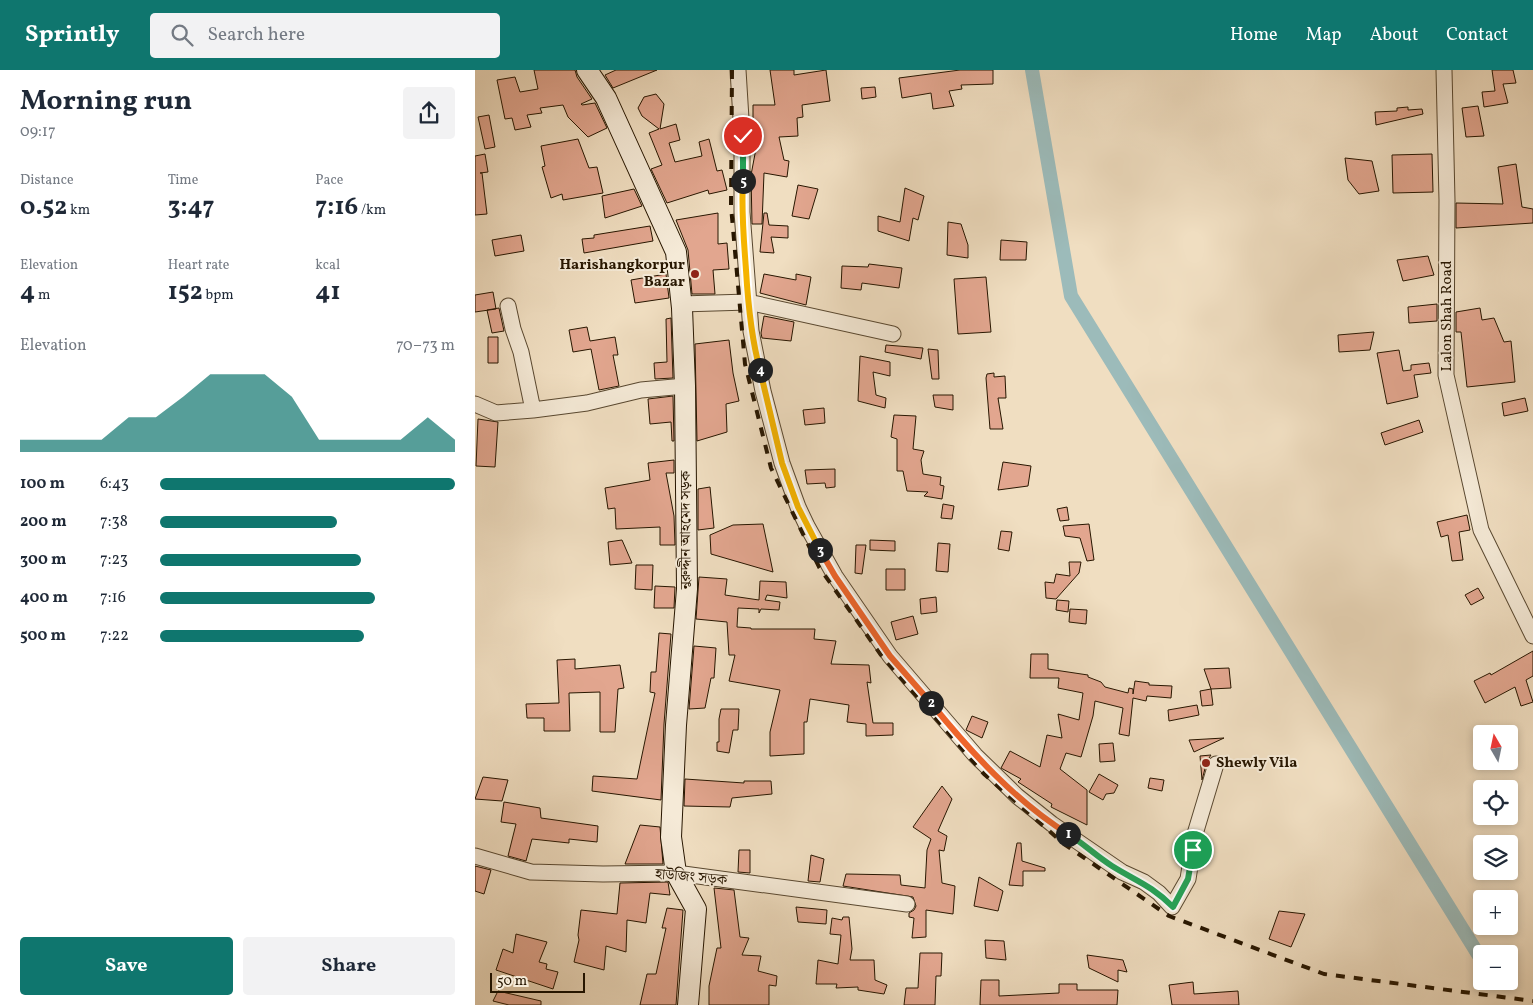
<!DOCTYPE html>
<meta charset="utf-8">
<style>
:root{--surface:#fff;--page:#f2f2f3;--text:#1f2937;--muted:#747a83;--accent:#0f766e}
body{margin:0;font-family:Vollkorn,"Noto Serif Bengali",serif;background:var(--page);color:var(--text);height:100vh;display:flex;flex-direction:column;font-size:19px;white-space:nowrap}
*{box-sizing:border-box;margin:0}
p{font-size:16px;color:var(--muted)}
.icon{flex:none;width:28px;height:28px;fill:none;stroke:currentColor;stroke-width:2;stroke-linecap:round;stroke-linejoin:round}
.map{position:relative;flex:1;overflow:hidden}
.side{display:flex;flex-direction:column;background:var(--surface);width:475px}
.side>*{flex:none}
.needle{width:32px;rotate:351deg}
.tools{position:absolute;left:998px;top:655px;display:grid;gap:10px}
.tools a{display:grid;place-items:center;width:45px;height:45px;border-radius:5px;background:var(--surface);box-shadow:0 2px 8px #0003;font-size:25px}
.scale{position:absolute;left:15px;bottom:12px;width:95px;box-sizing:border-box;padding-left:5px;border:2px solid #271600;border-top:0;font-size:14px;line-height:18px;white-space:nowrap;color:#271600;-webkit-text-stroke:4px #f5ead7;paint-order:stroke}
.pin{position:absolute;display:grid;place-items:center;width:42px;height:42px;color:#fff;margin:-21px;border:2px solid #fff;border-radius:50%;box-shadow:0 1px 5px #0007}
.km{position:absolute;width:25px;height:25px;margin:-12px;border-radius:50%;background:#222;color:#fff;font-size:14px;line-height:25px;text-align:center}
.round{display:grid;place-items:center;flex:none;width:52px;height:52px;border-radius:5px;background:var(--page)}
.summary{display:flex;align-items:center;justify-content:space-between;height:85px;padding:0 20px}
h1{font-size:28px;font-weight:700;line-height:38px}
.stats{display:grid;grid-template-columns:repeat(3,1fr);gap:8px;height:85px;padding:5px 20px}
.stats div{display:grid;align-content:center}
.stats b{font-size:25px;font-weight:700}
.stats small{font-size:14px;font-weight:400}
.stats p{font-size:14px}
.chart{height:140px;padding:10px 20px}
.chart p{display:flex;justify-content:space-between}
.chart svg{width:100%;height:90px;margin-top:5px;fill:var(--accent);opacity:.7}
.primary-button{display:flex;gap:10px;margin-top:auto;padding:10px 20px}
.primary-button a{flex:1;height:58px;border-radius:5px;background:var(--accent);color:#fff;font-size:20px;font-weight:700;line-height:58px;text-align:center}
.primary-button a+a{background:var(--page);color:var(--text)}
ul{padding:0 20px;list-style:none;font-size:16px}
li{display:grid;grid-template-columns:80px 60px 1fr;align-items:center;height:38px}
li i{height:12px;border-radius:6px;background:var(--accent)}
header{display:flex;align-items:center;gap:30px;box-sizing:border-box;height:70px;padding:0 25px;background:var(--accent);color:#fff}
header strong{font-size:24px}
nav{display:flex;gap:28px;margin-inline-start:auto;font-size:18px}
.search{width:350px;height:45px;background:var(--page);display:flex;align-items:center;gap:12px;box-sizing:border-box;padding:0 18px;border-radius:5px;color:var(--muted);font-size:19px}
main{display:flex;flex:1;min-height:0}
.map>svg:first-child{display:block}
</style>
<header>
<strong>Sprintly</strong>
<div class="search"><svg class="icon" aria-label="search" viewBox="0 0 24 24"><circle cx="10" cy="10" r="6"/><path d="M15 15l6 6"/></svg>Search here</div>
<nav><a>Home</a><a>Map</a><a>About</a><a>Contact</a></nav>
</header>
<main>
<section class="side">
<div class="summary"><div><h1>Morning run</h1><p>09:17</p></div><a class="round"><svg class="icon" aria-label="share" viewBox="0 0 24 24"><path d="M12 15V3M7 8l5-5 5 5M5 13v7h14v-7"/></svg></a></div>
<div class="stats">
<div><p>Distance</p><b>0.52<small> km</small></b></div>
<div><p>Time</p><b>3:47</b></div>
<div><p>Pace</p><b>7:16<small> /km</small></b></div>
</div>
<div class="stats">
<div><p>Elevation</p><b>4<small> m</small></b></div>
<div><p>Heart rate</p><b>152<small> bpm</small></b></div>
<div><p>kcal</p><b>41</b></div>
</div>
<div class="chart"><p><span>Elevation</span>70–73 m</p>
<svg viewBox="0 0 160 44" preserveAspectRatio="none"><path d="M0 44V38L10 38L20 38L30 38L40 27L50 27L60 17L70 6L80 6L90 6L100 17L110 38L120 38L130 38L140 38L150 27L160 38V44z"/></svg>
</div>
<ul>
<li><b>100 m</b>6:43<i style="width:100%"></i></li>
<li><b>200 m</b>7:38<i style="width:60%"></i></li>
<li><b>300 m</b>7:23<i style="width:68%"></i></li>
<li><b>400 m</b>7:16<i style="width:73%"></i></li>
<li><b>500 m</b>7:22<i style="width:69%"></i></li>
</ul>
<div class="primary-button"><a>Save</a><a>Share</a></div>
</section>
<div class="map">
<svg width="1058" height="935" viewBox="0 0 1058 935">
<rect width="100%" height="100%" fill="#f0dec1"/>
<filter id="stains"><feTurbulence type="fractalNoise" baseFrequency=".004" numOctaves="4"/><feColorMatrix values="0 0 0 0 .2 0 0 0 0 .09 0 0 0 0 .02 0 0 0 .5 -.17"/></filter>
<radialGradient id="worn" r=".72"><stop offset=".6" stop-color="#630" stop-opacity="0"/><stop offset="1" stop-color="#630" stop-opacity=".3"/></radialGradient>
<g fill="none" stroke-linecap="round" stroke-linejoin="round">
<path stroke="#9cbbba" stroke-width="14" d="M 557,0 L 596,226 L 1006,889"/>
</g>
<path fill="#e2a68f" stroke="#271600" d="M 59,0 L 100,0 L 102,7 L 117,29 L 106,34 L 107,35 L 120,33 L 132,58 L 113,67 L 93,47 L 88,35 L 65,38 L 67,43 L 52,45 L 56,57 L 40,60 L 37,48 L 30,49 L 22,10 L 40,7 L 45,22 L 63,19 Z
M 141,0 L 182,0 L 138,18 L 130,5 Z
M 295,0 L 319,0 L 319,5 L 351,0 L 355,31 L 327,35 L 328,47 L 322,48 L 323,66 L 304,67 L 309,90 L 314,91 L 312,107 L 289,103 L 287,154 L 277,154 L 276,105 L 283,68 L 278,69 L 276,49 L 278,49 L 278,35 L 300,35 Z
M 485,0 L 518,0 L 518,14 L 486,15 L 487,19 L 474,21 L 479,36 L 458,39 L 456,23 L 427,28 L 424,8 Z
M 1017,0 L 1038,0 L 1041,13 L 1028,14 L 1033,33 L 1009,37 L 1007,22 L 1020,21 Z
M 400,17 L 401,27 L 387,29 L 386,18 Z
M 181,24 L 189,34 L 185,59 L 201,54 L 205,70 L 194,73 L 200,92 L 227,86 L 224,72 L 234,69 L 242,101 L 247,100 L 252,120 L 234,124 L 233,120 L 192,133 L 176,99 L 187,95 L 174,63 L 184,59 L 167,46 L 163,38 L 169,27 Z
M 1003,36 L 1009,66 L 991,67 L 987,38 Z
M 933,37 L 933,40 L 947,39 L 948,44 L 901,55 L 900,42 L 922,41 L 922,38 Z
M 14,45 L 20,77 L 10,79 L 3,47 Z
M 103,69 L 114,98 L 122,97 L 128,123 L 88,130 L 87,124 L 76,128 L 67,97 L 70,96 L 66,76 Z
M 10,84 L 13,102 L 5,103 L 7,103 L 12,144 L 0,145 L 0,86 Z
M 957,84 L 958,122 L 918,123 L 917,85 Z
M 870,88 L 897,91 L 904,121 L 884,124 L 873,110 Z
M 1041,94 L 1047,137 L 1058,139 L 1058,153 L 981,158 L 981,133 L 1028,134 L 1023,97 Z
M 323,115 L 343,119 L 334,149 L 317,146 Z
M 430,118 L 449,126 L 443,150 L 438,148 L 434,171 L 403,161 L 403,146 L 425,152 Z
M 159,119 L 167,136 L 130,148 L 127,126 Z
M 243,143 L 243,174 L 252,173 L 254,199 L 238,200 L 240,224 L 217,224 L 213,180 L 201,150 Z
M 289,143 L 292,143 L 294,155 L 313,156 L 313,168 L 296,167 L 299,183 L 285,182 Z
M 473,152 L 486,154 L 493,175 L 493,188 L 472,185 Z
M 175,156 L 178,171 L 109,183 L 107,169 L 119,168 L 119,165 Z
M 46,165 L 49,181 L 20,186 L 17,170 Z
M 526,170 L 552,172 L 551,190 L 525,190 Z
M 953,186 L 959,205 L 928,211 L 922,190 Z
M 394,194 L 427,198 L 424,218 L 387,213 L 386,220 L 366,218 L 367,196 L 393,197 Z
M 191,204 L 194,228 L 160,233 L 156,210 Z
M 289,204 L 321,210 L 321,204 L 336,207 L 331,235 L 285,223 Z
M 511,207 L 516,262 L 483,264 L 479,209 Z
M 18,222 L 21,239 L 0,242 L 0,225 Z
M 962,234 L 962,251 L 934,253 L 933,237 Z
M 24,238 L 29,261 L 17,263 L 12,240 Z
M 1005,238 L 1007,250 L 1019,248 L 1029,272 L 1036,271 L 1040,312 L 992,317 L 986,262 L 981,262 L 981,242 Z
M 289,246 L 319,252 L 316,271 L 287,268 L 286,263 Z
M 196,248 L 198,308 L 180,309 L 179,293 L 192,292 L 191,249 Z
M 112,257 L 115,271 L 140,267 L 143,285 L 138,285 L 144,316 L 124,320 L 116,279 L 98,282 L 94,260 Z
M 899,262 L 895,280 L 864,282 L 863,265 Z
M 13,267 L 23,267 L 23,293 L 13,293 Z
M 254,270 L 258,303 L 264,331 L 251,334 L 252,362 L 222,371 L 220,274 Z
M 411,275 L 448,278 L 446,289 L 410,282 Z
M 453,279 L 463,280 L 464,309 L 457,309 Z
M 924,280 L 928,301 L 936,300 L 936,295 L 954,293 L 956,303 L 939,305 L 943,327 L 912,334 L 902,283 Z
M 385,286 L 415,292 L 415,306 L 398,302 L 401,325 L 411,328 L 410,338 L 383,331 Z
M 519,303 L 519,307 L 530,306 L 531,328 L 523,328 L 528,359 L 515,359 L 511,308 L 512,304 Z
M 458,325 L 478,325 L 478,340 L 460,337 Z
M 198,326 L 199,371 L 197,371 L 196,352 L 175,354 L 173,329 Z
M 1050,328 L 1053,341 L 1029,346 L 1027,333 Z
M 349,338 L 350,353 L 330,355 L 328,340 Z
M 419,345 L 441,346 L 438,379 L 449,381 L 446,390 L 448,404 L 466,407 L 465,415 L 469,416 L 467,429 L 449,426 L 453,422 L 432,421 L 428,401 L 422,401 L 422,369 L 416,367 Z
M 3,349 L 23,352 L 20,397 L 1,396 Z
M 944,350 L 948,362 L 910,375 L 906,363 Z
M 199,390 L 199,403 L 191,403 L 199,446 L 200,475 L 185,475 L 185,457 L 141,459 L 140,438 L 133,439 L 130,418 L 175,410 L 173,393 Z
M 528,392 L 556,396 L 553,416 L 523,420 Z
M 360,399 L 360,417 L 351,418 L 350,413 L 332,414 L 330,400 Z
M 235,417 L 239,458 L 223,460 L 223,419 Z
M 468,434 L 479,436 L 477,449 L 466,448 Z
M 592,437 L 594,450 L 585,451 L 582,439 Z
M 992,445 L 995,460 L 984,462 L 988,490 L 977,491 L 973,465 L 966,467 L 962,452 Z
M 288,454 L 298,502 L 236,484 L 235,465 L 258,455 Z
M 614,454 L 619,490 L 612,491 L 605,468 L 590,466 L 588,456 Z
M 526,461 L 537,462 L 534,481 L 523,479 Z
M 147,470 L 157,493 L 135,495 L 133,472 Z
M 395,470 L 420,471 L 420,481 L 395,480 Z
M 463,473 L 475,474 L 473,502 L 461,501 Z
M 381,475 L 391,475 L 387,504 L 380,503 Z
M 594,492 L 606,492 L 604,503 L 581,529 L 571,528 L 570,512 L 579,513 L 581,504 L 595,506 Z
M 161,495 L 178,495 L 177,520 L 160,519 Z
M 411,499 L 430,499 L 430,520 L 411,520 Z
M 224,507 L 252,509 L 250,525 L 284,530 L 285,511 L 311,512 L 312,528 L 292,525 L 290,530 L 305,532 L 304,540 L 286,539 L 284,543 L 284,539 L 263,538 L 262,557 L 276,558 L 276,559 L 340,559 L 339,569 L 361,571 L 356,594 L 394,595 L 396,613 L 392,612 L 398,653 L 418,653 L 418,665 L 391,666 L 391,654 L 372,652 L 374,635 L 335,629 L 332,652 L 329,652 L 329,684 L 295,686 L 295,662 L 305,620 L 254,611 L 260,585 L 254,585 L 252,552 L 221,549 Z
M 180,516 L 200,517 L 199,538 L 179,538 Z
M 1003,518 L 1009,528 L 996,535 L 990,525 Z
M 461,527 L 462,542 L 446,544 L 445,529 Z
M 582,530 L 594,531 L 593,542 L 581,540 Z
M 595,539 L 612,540 L 611,554 L 594,552 Z
M 438,546 L 443,564 L 421,570 L 416,552 Z
M 184,563 L 196,564 L 189,654 L 186,730 L 117,721 L 118,706 L 162,709 L 180,623 L 175,622 L 176,602 L 181,602 Z
M 219,576 L 241,578 L 239,608 L 236,608 L 230,638 L 214,639 Z
M 1058,581 L 1058,606 L 1051,610 L 1058,632 L 1046,636 L 1040,617 L 1010,633 L 999,611 L 1015,603 L 1016,605 Z
M 556,584 L 573,584 L 573,599 L 613,605 L 613,607 L 626,612 L 630,617 L 653,623 L 654,618 L 658,619 L 658,624 L 660,611 L 674,613 L 674,615 L 697,616 L 696,628 L 672,626 L 671,631 L 658,628 L 654,666 L 644,664 L 648,638 L 620,631 L 618,646 L 606,687 L 591,683 L 585,699 L 612,720 L 612,755 L 576,737 L 577,734 L 543,712 L 546,709 L 526,698 L 535,681 L 565,697 L 572,665 L 587,668 L 583,644 L 604,650 L 608,623 L 583,618 L 584,608 L 555,608 Z
M 100,589 L 100,599 L 145,595 L 149,618 L 143,619 L 140,662 L 125,662 L 125,622 L 94,623 L 95,661 L 69,661 L 69,648 L 52,648 L 51,634 L 84,633 L 82,590 Z
M 754,598 L 756,618 L 736,619 L 729,599 Z
M 736,619 L 738,635 L 727,636 L 725,621 Z
M 722,635 L 724,645 L 694,651 L 693,640 Z
M 246,639 L 264,639 L 263,660 L 258,660 L 254,683 L 242,681 L 242,672 L 244,672 L 244,649 Z
M 497,646 L 513,652 L 507,668 L 491,660 Z
M 749,668 L 719,682 L 714,670 Z
M 638,673 L 640,691 L 625,692 L 624,674 Z
M 736,685 L 732,691 L 727,710 L 725,686 Z
M 624,704 L 643,715 L 639,723 L 631,724 L 628,730 L 614,722 Z
M 8,707 L 33,710 L 27,731 L 0,729 Z
M 675,708 L 689,710 L 687,721 L 673,718 Z
M 210,709 L 269,713 L 269,711 L 296,711 L 297,724 L 257,728 L 255,737 L 209,736 Z
M 467,716 L 477,729 L 463,761 L 472,766 L 469,781 L 464,780 L 467,813 L 480,816 L 478,844 L 451,840 L 451,867 L 437,868 L 439,848 L 434,847 L 434,843 L 439,840 L 441,836 L 438,827 L 368,816 L 371,804 L 425,805 L 426,815 L 450,818 L 452,780 L 456,769 L 438,757 Z
M 29,732 L 65,738 L 66,748 L 123,756 L 122,772 L 94,769 L 94,773 L 57,769 L 51,791 L 33,786 L 41,754 L 26,752 Z
M 165,755 L 185,757 L 188,794 L 150,794 Z
M 542,773 L 546,773 L 547,791 L 570,798 L 570,801 L 548,801 L 548,816 L 534,815 Z
M 264,780 L 275,780 L 275,803 L 263,802 Z
M 336,785 L 349,789 L 345,812 L 333,811 Z
M 0,796 L 16,800 L 9,824 L 0,821 Z
M 504,807 L 528,821 L 523,841 L 499,836 Z
M 193,812 L 195,825 L 175,823 L 171,853 L 152,850 L 151,882 L 131,876 L 129,900 L 99,892 L 104,870 L 103,865 L 106,840 L 142,844 L 145,813 Z
M 239,818 L 259,820 L 265,867 L 274,868 L 267,885 L 286,886 L 283,901 L 302,906 L 301,916 L 294,915 L 294,935 L 234,935 L 234,916 L 242,878 L 246,878 Z
M 321,837 L 352,840 L 351,854 L 323,852 Z
M 192,838 L 208,840 L 201,935 L 165,935 L 172,904 L 181,904 L 191,858 L 187,858 Z
M 804,841 L 830,844 L 816,877 L 794,869 Z
M 368,847 L 374,847 L 377,879 L 375,890 L 399,890 L 400,910 L 412,915 L 409,924 L 383,920 L 383,917 L 361,918 L 362,914 L 341,914 L 343,890 L 363,894 L 366,865 L 355,864 L 357,848 L 367,850 Z
M 41,864 L 72,872 L 64,892 L 72,894 L 71,899 L 83,902 L 78,919 L 21,900 L 28,879 L 38,883 Z
M 510,870 L 529,871 L 531,890 L 511,888 Z
M 445,883 L 467,883 L 466,906 L 461,906 L 460,935 L 429,935 L 431,918 L 443,918 Z
M 612,885 L 648,890 L 652,902 L 643,900 L 643,912 L 614,898 Z
M 506,910 L 524,910 L 524,926 L 584,923 L 584,914 L 602,914 L 602,920 L 643,920 L 642,935 L 505,935 Z
M 718,912 L 719,924 L 763,921 L 764,935 L 697,935 L 694,915 Z
M 23,921 L 66,931 L 66,935 L 34,935 L 18,931 Z"/>
<g fill="none" stroke-linecap="round" stroke-linejoin="round">
<g stroke="#594830" stroke-width="17">
<path id="minor" d="M 263,0 L 267,65 L 267,142 L 276,261 L 288,321 L 307,393 L 323,437 L 332,456 L 360,506 L 415,586 L 500,685 L 542,726 L 577,754 L 647,802 L 669,812 L 684,823 L 697,837 L 713,809 L 720,764 L 741,694
M 969,0 L 972,130 L 971,305 L 1006,460 L 1058,566
M 206,234 L 273,232 L 418,264
M 33,236 L 38,259 L 46,282 L 58,340
M 0,334 L 21,343 L 58,340 L 112,333 L 166,320 L 210,316
M 0,786 L 56,802 L 128,804 L 201,803 L 432,834"/>
</g>
<g stroke="#271600" stroke-width="22">
<path id="secondary" d="M 112,0 L 131,28 L 201,182 L 207,238 L 210,316 L 212,519 L 201,655 L 196,767 L 201,803 L 221,839 L 213,935"/>
</g>
<use href="#minor" stroke="#f5ead7" stroke-width="15"/>
<use href="#secondary" stroke="#f5ead7" stroke-width="20"/>
<path stroke="#271600" stroke-width="4" stroke-dasharray="9 9" stroke-linecap="butt" d="M 257,0 L 256,136 L 270,294 L 296,398 L 344,497 L 406,585 L 509,704 L 589,774 L 694,846 L 849,904 L 1058,931"/>
</g>
<g fill="none" stroke-linecap="round" stroke-linejoin="round">
<g stroke="#fff" stroke-width="10">
<path id="split-1" d="M 593,764 C 608,773 621,786 637,796 C 661,811 676,815 698,837 L 713,809 L 718,780"/>
</g>
<g stroke="#fff" stroke-width="10">
<path id="split-2" d="M 456,633 C 495,681 540,731 593,764"/>
</g>
<g stroke="#fff" stroke-width="10">
<path id="split-3" d="M 345,480 L 360,506 L 415,586 L 456,633"/>
</g>
<g stroke="#fff" stroke-width="10">
<path id="split-4" d="M 285,300 L 307,393 L 323,437 L 345,480"/>
</g>
<g stroke="#fff" stroke-width="10">
<path id="split-5" d="M 268,111 C 266,141 269,171 271,200 C 273,234 276,267 285,300"/>
</g>
<g stroke="#fff" stroke-width="10">
<path id="split-6" d="M 268,66 L 268,111"/>
</g>
<use href="#split-1" stroke="#22a559" stroke-width="6"/>
<use href="#split-2" stroke="#f0652b" stroke-width="6"/>
<use href="#split-3" stroke="#f0652b" stroke-width="6"/>
<use href="#split-4" stroke="#f5b400" stroke-width="6"/>
<use href="#split-5" stroke="#f5b400" stroke-width="6"/>
<use href="#split-6" stroke="#22a559" stroke-width="6"/>
</g>
<g fill="#8f2418" stroke="#f5ead7" stroke-width="2">
<circle cx="220" cy="204" r="5"/>
<circle cx="731" cy="693" r="5"/>
</g>
<g text-anchor="middle" dominant-baseline="central" stroke-width="4" stroke-linejoin="round" paint-order="stroke">
<g font-size="15" font-weight="bold" fill="#271600" stroke="#f5ead7" text-anchor="end">
<text x="210" y="195">Harishangkorpur<tspan x="210" dy="17">Bazar</tspan></text>
<text x="741" y="693" text-anchor="start">Shewly Vila</text>
</g>
<g font-size="15" fill="#271600" stroke="#f5ead7">
<text transform="translate(972 246) rotate(-90)">Lalon Shah Road</text>
<text transform="translate(211 460) rotate(-90)">নুরুদ্দীন আহমেদ সড়ক</text>
<text transform="translate(216 808) rotate(5)">হাউজিং সড়ক</text>
</g>
</g>
<rect width="100%" height="100%" filter="url(#stains)"/>
<rect width="100%" height="100%" fill="url(#worn)"/>
</svg>
<div class="tools">
<a><svg class="needle" viewBox="-14 -14 28 28"><path d="M0-13l5 13h-10z" fill="#e53935"/><path d="M0 13l5-13h-10z" fill="#747a83"/></svg></a>
<a><svg class="icon" aria-label="locate" viewBox="0 0 24 24"><circle cx="12" cy="12" r="6"/><path d="M12 2v4M12 18v4M2 12h4M18 12h4"/></svg></a>
<a><svg class="icon" aria-label="layers" viewBox="0 0 24 24"><path d="M12 4l9 5-9 5-9-5zM3 14l9 5 9-5"/></svg></a>
<a>+</a>
<a>−</a>
</div>
<div class="scale">50 m</div>
<div class="pin" style="left:718px;top:780px;background:#1e9e55"><svg class="icon" aria-label="arrive" viewBox="0 0 24 24"><path d="M6 21V4h12l-3 4 3 4H6"/></svg></div>
<div class="pin" style="left:268px;top:66px;background:#d93025"><svg class="icon" aria-label="check" viewBox="0 0 24 24"><path d="M5 12l5 5 9-10"/></svg></div>
<b class="km" style="left:593px;top:764px">1</b>
<b class="km" style="left:456px;top:633px">2</b>
<b class="km" style="left:345px;top:480px">3</b>
<b class="km" style="left:285px;top:300px">4</b>
<b class="km" style="left:268px;top:111px">5</b>
</div>
</main>
